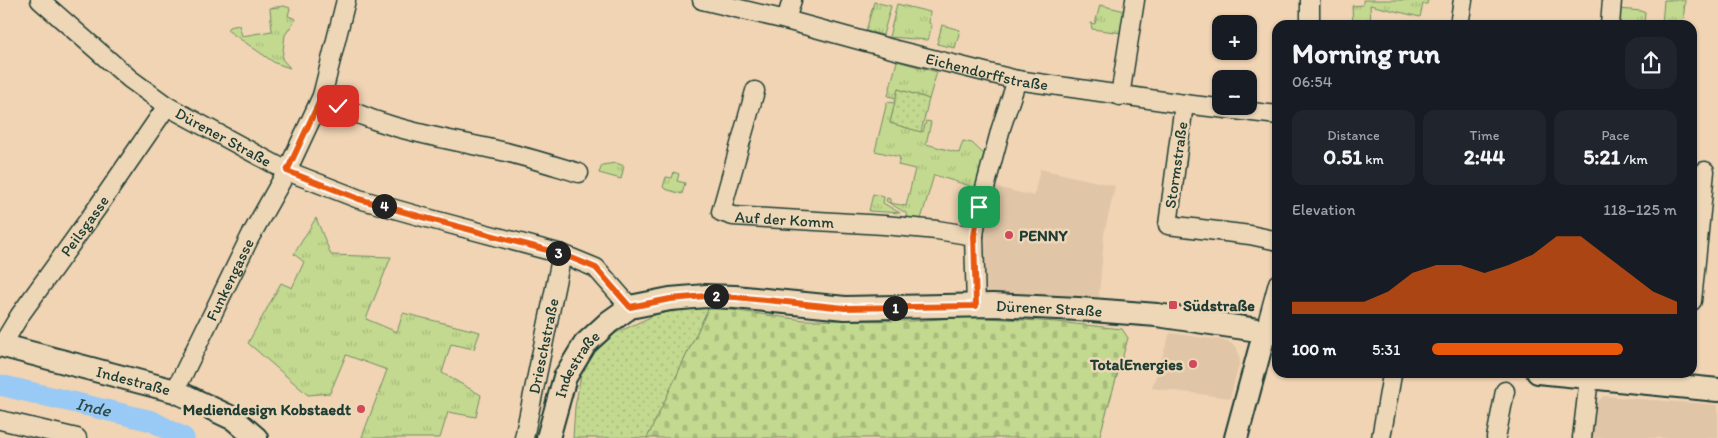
<!DOCTYPE html>
<meta charset="utf-8">
<style>
:root{--surface:#171b24;--page:#20242c;--text:#f1f3f6;--muted:#9ea1a6;--accent:#ea580c}
body{margin:0;font-family:Itim,sans-serif;background:var(--page);color:var(--text);height:100vh;display:flex;flex-direction:column;font-size:19px;white-space:nowrap}
*{box-sizing:border-box;margin:0}
p{font-size:16px;color:var(--muted)}
.icon{flex:none;width:28px;height:28px;fill:none;stroke:currentColor;stroke-width:2;stroke-linecap:round;stroke-linejoin:round}
.map{position:relative;flex:1;overflow:hidden}
.details{position:absolute;left:1272px;top:20px;width:425px;height:358px;display:flex;flex-direction:column;background:var(--surface);border-radius:15px;box-shadow:0 1px 4px #0004}
.details>*{flex:none}
.buttons{position:absolute;left:1212px;top:15px;display:grid;gap:10px}
.buttons a{display:grid;place-items:center;width:45px;height:45px;border-radius:10px;background:var(--surface);box-shadow:0 1px 4px #0004;font-size:25px}
.pin{position:absolute;display:grid;place-items:center;width:42px;height:42px;color:#fff;margin:-21px;border-radius:10px;box-shadow:0 2px 8px #0006}
.km{position:absolute;width:25px;height:25px;margin:-12px;border-radius:50%;background:#222;color:#fff;font-size:14px;line-height:25px;text-align:center}
.round{display:grid;place-items:center;flex:none;width:52px;height:52px;border-radius:15px;background:var(--page)}
.head{display:flex;align-items:center;justify-content:space-between;height:85px;padding:0 20px}
h1{font-size:28px;font-weight:700;line-height:38px}
.stats{display:grid;grid-template-columns:repeat(3,1fr);gap:8px;height:85px;padding:5px 20px}
.stats div{display:grid;align-content:center;border-radius:12px;background:var(--page);text-align:center}
.stats b{font-size:21px;font-weight:700}
.stats small{font-size:14px;font-weight:400}
.stats p{font-size:14px}
.chart{height:140px;padding:10px 20px}
.chart p{display:flex;justify-content:space-between}
.chart svg{width:100%;height:90px;margin-top:5px;fill:var(--accent);opacity:.7}
ul{padding:0 20px;list-style:none;font-size:16px}
li{display:grid;grid-template-columns:80px 60px 1fr;align-items:center;height:38px}
li i{height:12px;border-radius:6px;background:var(--accent)}
.map>svg:first-child{display:block}
</style>
<div class="map">
<svg width="1718" height="438" viewBox="0 0 1718 438">
<defs>
<pattern id="grass-tufts" width="24" height="20" patternUnits="userSpaceOnUse" patternTransform="scale(1.25)"><rect width="24" height="20" fill="#c3d98f"/><path d="M3 7l-1-3M5 7V3M7 7l1-3M15 17l-1-3M17 17v-4M19 17l1-3" fill="none" stroke="#a7bb7c"/></pattern>
<pattern id="cemetery-stones" width="16" height="16" patternUnits="userSpaceOnUse" patternTransform="scale(1.25)"><rect width="16" height="16" fill="#c3d98f"/><path d="M2 7V4a2 2 0 0 1 4 0v3zM10 15v-3a2 2 0 0 1 4 0v3z" fill="#a7bb7c"/></pattern>
<pattern id="park-dots" width="8" height="8" patternUnits="userSpaceOnUse" patternTransform="scale(1.25)"><rect width="8" height="8" fill="#c3d98f"/><path d="M2 2h.1M6 6h.1" fill="none" stroke="#a7bb7c" stroke-width="1.8" stroke-linecap="round"/></pattern>
</defs>
<rect width="100%" height="100%" fill="#f0d4b4"/>
<filter id="ink" filterUnits="userSpaceOnUse"><feTurbulence type="fractalNoise" baseFrequency=".02" numOctaves="2"/><feDisplacementMap in="SourceGraphic" scale="10" xChannelSelector="R" yChannelSelector="G"/><feConvolveMatrix kernelMatrix="1 2 1 2 8 2 1 2 1" color-interpolation-filters="sRGB"/></filter>
<g filter="url(#ink)">
<path fill="#e0c5a7" d="M 1040,169 L 1115,186 L 1104,234 L 1099,297 L 985,293 L 986,206 L 991,186 L 1034,196 Z
M 1170,333 L 1228,341 L 1237,348 L 1240,361 L 1230,398 L 1152,388 Z
M 1604,396 L 1718,405 L 1718,438 L 1590,438 L 1593,405 Z"/>
<path fill="url(#grass-tufts)" stroke="#718b62" d="M 1363,0 L 1428,0 L 1427,4 L 1423,4 L 1420,17 L 1370,5 L 1371,25 L 1353,25 L 1352,6 L 1363,5 Z
M 1664,0 L 1685,0 L 1683,25 L 1662,25 Z
M 874,2 L 891,6 L 883,35 L 866,31 Z
M 897,4 L 930,12 L 929,23 L 932,25 L 928,40 L 889,37 Z
M 1100,5 L 1125,11 L 1122,33 L 1092,29 L 1091,23 L 1095,24 Z
M 284,6 L 290,8 L 288,16 L 296,19 L 285,35 L 282,59 L 290,68 L 275,63 L 227,30 L 229,27 L 239,25 L 242,36 L 272,31 L 270,8 Z
M 1619,9 L 1642,11 L 1642,12 L 1645,12 L 1644,25 L 1618,25 Z
M 942,25 L 960,30 L 955,48 L 937,44 Z
M 897,61 L 937,72 L 929,99 L 898,89 L 896,98 L 888,96 Z
M 887,102 L 895,103 L 890,123 L 923,132 L 926,121 L 931,122 L 926,144 L 959,153 L 963,141 L 972,143 L 987,157 L 977,188 L 934,175 L 919,226 L 908,225 L 906,213 L 886,201 L 887,198 L 890,199 L 890,203 L 906,206 L 915,169 L 898,165 L 900,157 L 875,151 Z
M 616,163 L 624,166 L 621,179 L 599,173 L 602,165 Z
M 674,172 L 679,174 L 677,181 L 685,183 L 682,194 L 665,189 L 663,187 L 666,177 L 672,178 Z
M 873,194 L 884,197 L 883,203 L 900,213 L 869,211 Z
M 316,218 L 331,255 L 391,257 L 366,319 L 397,332 L 403,313 L 480,332 L 474,349 L 451,344 L 442,373 L 481,395 L 476,417 L 448,412 L 440,438 L 366,438 L 362,437 L 387,370 L 346,355 L 330,393 L 308,395 L 248,343 L 281,283 L 292,288 L 304,262 L 294,254 Z"/>
<path fill="url(#cemetery-stones)" stroke="#718b62" d="M 709,307 L 804,320 L 911,321 L 970,317 L 1057,322 L 1122,329 L 1128,338 L 1099,438 L 647,438 Z"/>
<path fill="url(#park-dots)" stroke="#718b62" d="M 898,89 L 929,99 L 921,132 L 890,123 Z
M 709,307 L 647,438 L 573,438 L 575,407 L 581,375 L 596,351 L 616,333 L 659,313 Z"/>
<g fill="none" stroke-linecap="round" stroke-linejoin="round">
<path stroke="#99c9f5" stroke-width="21" id="s1" d="M 0,385 L 152,421 L 184,438"/>
<g stroke="#1f3d34" stroke-width="21">
<g id="minor">
<path id="s2" d="M 40,0 L 130,79 L 167,106 L 287,171 L 359,199 L 423,217 L 562,254 L 596,268 L 630,307"/>
<path id="s3" d="M 702,0 L 786,20 L 896,50 L 1017,80 L 1184,104 L 1278,115"/>
<path d="M 1310,0 L 1310,25"/>
<path d="M 786,20 L 792,0"/>
<path d="M 1459,25 L 1463,0"/>
<path d="M 1610,25 L 1612,0"/>
<path id="s4" d="M 755,91 L 721,212 L 733,216 L 884,225 L 937,230 L 974,236"/>
<path d="M 322,96 C 375,128 438,137 497,150 C 525,156 552,165 579,173"/>
<path d="M 1120,96 L 1135,0"/>
<path d="M 1184,104 L 1168,225 L 1250,235 L 1278,241"/>
<path d="M 1692,301 L 1705,171"/>
<path d="M 976,306 L 974,236 L 976,222 L 1001,128 L 1017,80"/>
<path d="M 1265,331 L 1278,283"/>
<path id="s5" d="M 2,345 L 20,315 L 97,208 L 167,106"/>
<path id="s6" d="M 175,391 L 250,237 L 287,171 L 322,96 L 346,0"/>
<path d="M 0,420 L 77,438"/>
<path id="s7" d="M 524,438 L 562,254"/>
<path d="M 1381,438 L 1392,375"/>
<path d="M 1496,438 L 1505,391"/>
<path d="M 1582,438 L 1589,378"/>
</g>
</g>
<g stroke="#1f3d34" stroke-width="26">
<g id="major">
<path id="s8" d="M 0,345 L 175,391 L 234,419 L 256,438"/>
<path d="M 1538,372 L 1718,390"/>
<path id="s9" d="M 548,438 L 565,377 L 585,344 L 609,322 L 630,307 L 670,299 L 706,296 L 735,297 L 845,308 L 993,305 L 1078,309 L 1157,315 L 1278,333"/>
<path d="M 1236,438 L 1265,331"/>
</g>
</g>
<use href="#minor" stroke="#eed7b7" stroke-width="18"/>
<use href="#major" stroke="#eed7b7" stroke-width="22"/>
</g>
</g>
<g fill="none" stroke-linecap="round" stroke-linejoin="round" filter="url(#ink)">
<g stroke="#fff" stroke-width="10">
<path id="route" d="M 338,106 L 322,96 L 287,171 L 359,199 L 422,217 L 562,254 L 596,268 L 630,307 L 670,299 L 706,296 L 735,297 L 845,308 L 976,306 L 974,236 L 979,207"/>
</g>
<use href="#route" stroke="#ea580c" stroke-width="6"/>
</g>
<g fill="#d1495b" stroke="#eed7b7" stroke-width="2">
<circle cx="1009" cy="235" r="5"/>
<rect x="1168" y="300" width="10" height="10" rx="2.5"/>
<circle cx="1193" cy="364" r="5"/>
<circle cx="361" cy="409" r="5"/>
</g>
<g text-anchor="middle" dominant-baseline="central" stroke-width="5" stroke-linejoin="round" paint-order="stroke">
<g font-size="16" fill="#1f3d34" stroke="#eed7b7">
<text stroke="none"><textPath href="#s3" startOffset="294">Eichendorffstraße</textPath></text>
<text stroke="none"><textPath href="#s2" startOffset="230">Dürener Straße</textPath></text>
<text transform="translate(1176 165) rotate(-82)">Stormstraße</text>
<text stroke="none"><textPath href="#s4" startOffset="190">Auf der Komm</textPath></text>
<text stroke="none"><textPath href="#s5" startOffset="145">Peilsgasse</textPath></text>
<text stroke="none"><textPath href="#s6" startOffset="124">Funkengasse</textPath></text>
<text stroke="none"><textPath href="#s9" startOffset="581">Dürener Straße</textPath></text>
<text stroke="none"><textPath href="#s7" startOffset="94">Drieschstraße</textPath></text>
<text stroke="none"><textPath href="#s9" startOffset="80">Indestraße</textPath></text>
<text stroke="none"><textPath href="#s8" startOffset="138">Indestraße</textPath></text>
</g>
<g font-size="16" font-weight="bold" fill="#1f3d34" stroke="#eed7b7" text-anchor="start">
<text x="1019" y="235">PENNY</text>
<text x="1183" y="305">Südstraße</text>
<text x="1183" y="364" text-anchor="end">TotalEnergies</text>
<text x="351" y="409" text-anchor="end">Mediendesign Kobstaedt</text>
</g>
<g font-size="18" font-style="italic" fill="#2b4b47" stroke="#eed7b7">
<text stroke="none"><textPath href="#s1" startOffset="96">Inde</textPath></text>
</g>
</g>
</svg>
<div class="buttons">
<a>+</a>
<a>−</a>
</div>
<div class="pin" style="left:979px;top:207px;background:#1e9e55"><svg class="icon" aria-label="arrive" viewBox="0 0 24 24"><path d="M6 21V4h12l-3 4 3 4H6"/></svg></div>
<div class="pin" style="left:338px;top:106px;background:#d93025"><svg class="icon" aria-label="check" viewBox="0 0 24 24"><path d="M5 12l5 5 9-10"/></svg></div>
<b class="km" style="left:895px;top:308px">1</b>
<b class="km" style="left:716px;top:296px">2</b>
<b class="km" style="left:558px;top:253px">3</b>
<b class="km" style="left:384px;top:206px">4</b>
<section class="details">
<div class="head"><div><h1>Morning run</h1><p>06:54</p></div><a class="round"><svg class="icon" aria-label="share" viewBox="0 0 24 24"><path d="M12 15V3M7 8l5-5 5 5M5 13v7h14v-7"/></svg></a></div>
<div class="stats">
<div><p>Distance</p><b>0.51<small> km</small></b></div>
<div><p>Time</p><b>2:44</b></div>
<div><p>Pace</p><b>5:21<small> /km</small></b></div>
</div>
<div class="chart"><p><span>Elevation</span>118–125 m</p>
<svg viewBox="0 0 160 44" preserveAspectRatio="none"><path d="M0 44V38L10 38L20 38L30 38L40 33L50 24L60 20L70 20L80 24L90 20L100 15L110 6L120 6L130 15L140 24L150 33L160 38V44z"/></svg>
</div>
<ul>
<li><b>100 m</b>5:31<i style="width:78%"></i></li>
</ul>
</section>
</div>
